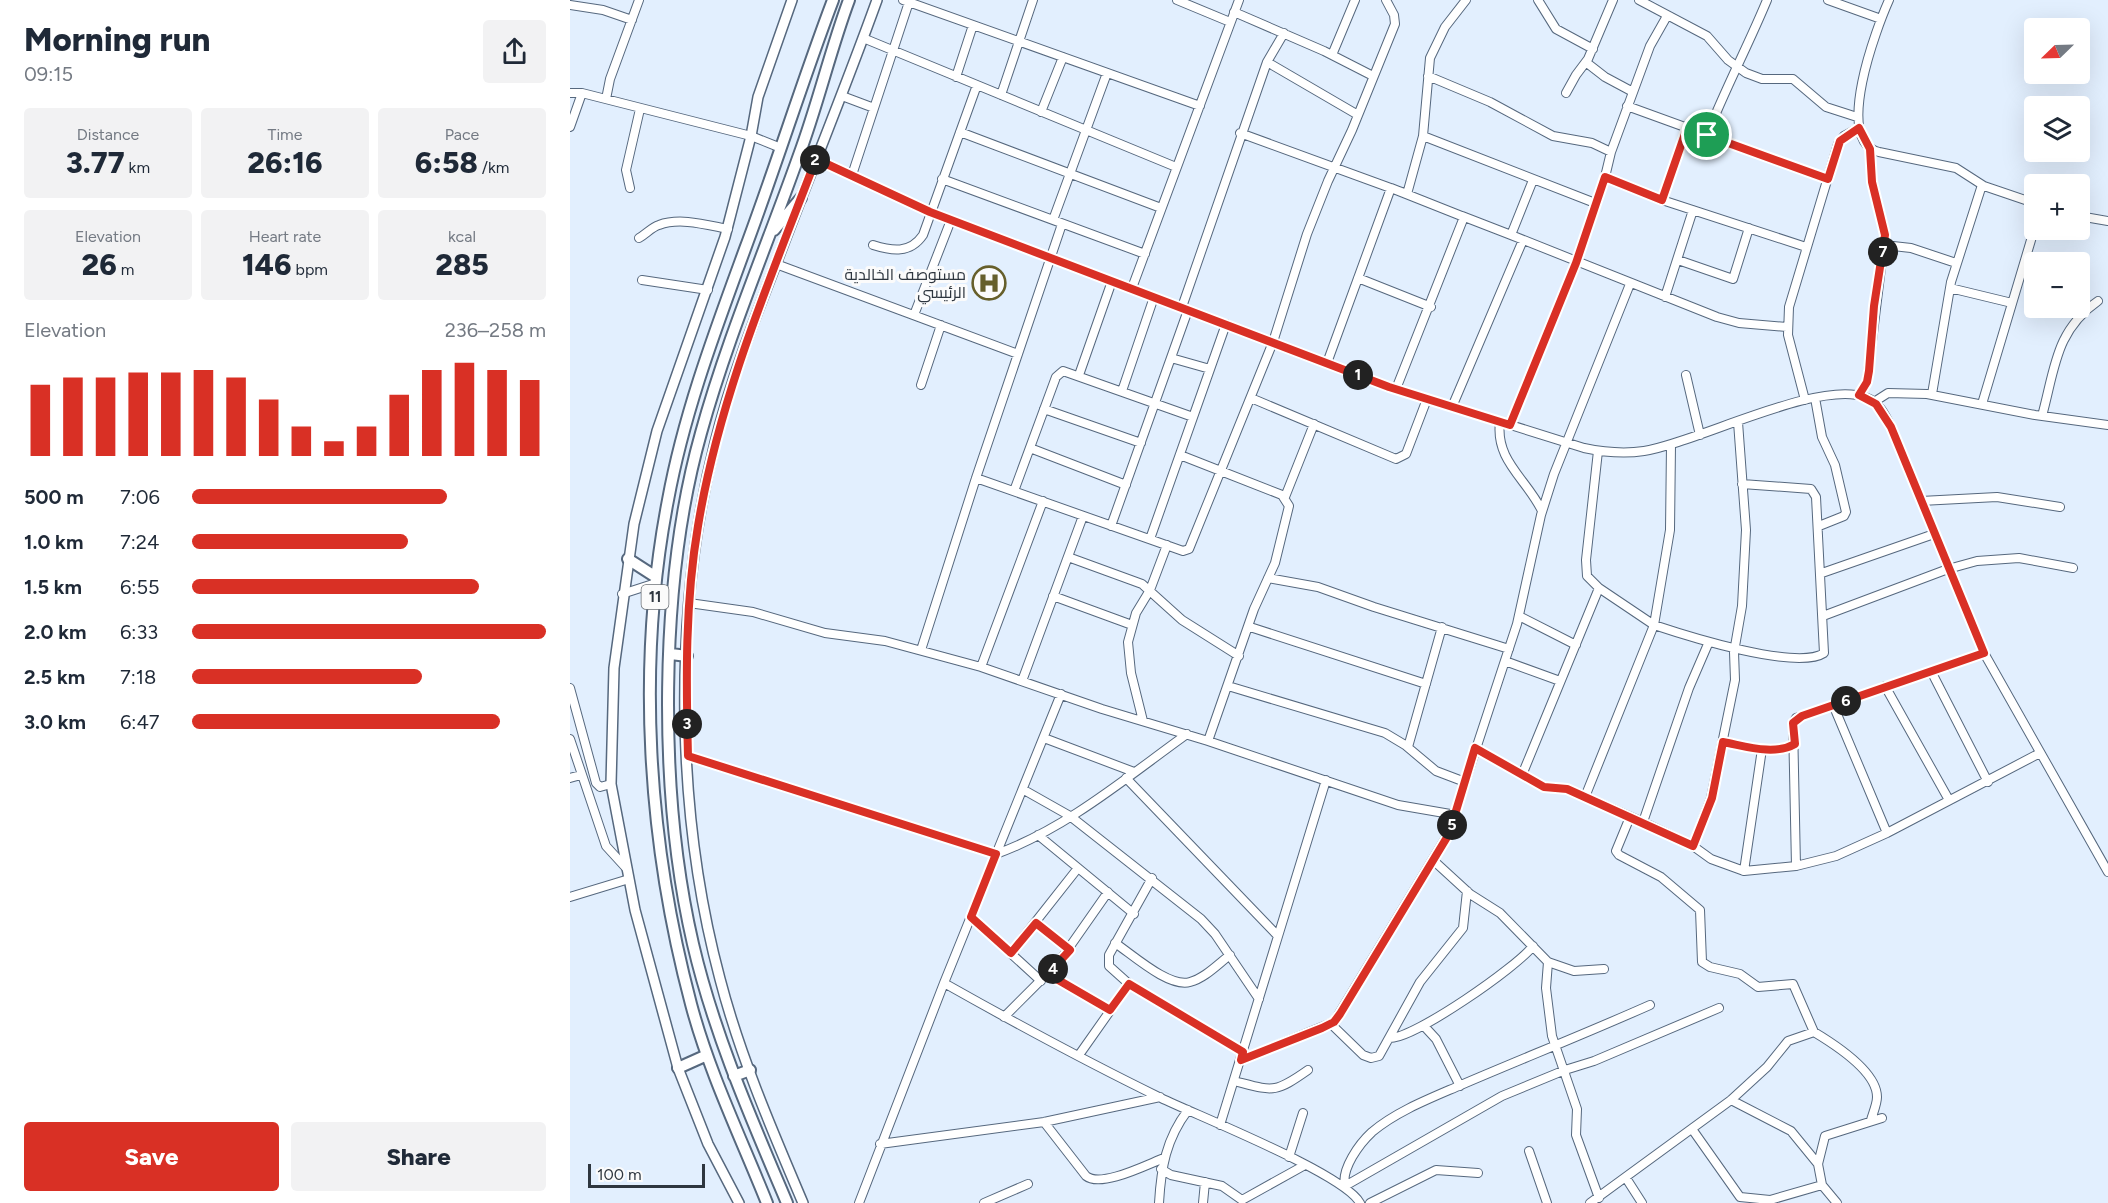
<!DOCTYPE html>
<meta charset="utf-8">
<style>
:root{--surface:#fff;--page:#f2f2f3;--text:#1f2937;--muted:#747a83;--accent:#d93025}
body{margin:0;font-family:Figtree,Cairo,sans-serif;background:var(--page);color:var(--text);height:100vh;display:flex;flex-direction:column;font-size:22px;white-space:nowrap}
*{box-sizing:border-box;margin:0}
p{font-size:20px;color:var(--muted)}
.icon{flex:none;width:33px;height:33px;fill:none;stroke:currentColor;stroke-width:2;stroke-linecap:round;stroke-linejoin:round}
.map{position:relative;flex:1;overflow:hidden}
.panel{display:flex;flex-direction:column;background:var(--surface);width:570px}
.panel>*{flex:none}
.needle{width:39px;rotate:247deg}
.tools{position:absolute;left:1454px;top:18px;display:grid;gap:12px}
.tools a{display:grid;place-items:center;width:66px;height:66px;border-radius:6px;background:var(--surface);box-shadow:0 6px 24px #0002;font-size:30px}
.scale{position:absolute;left:18px;bottom:15px;width:117px;box-sizing:border-box;padding-left:6px;border:3px solid #2e363f;border-top:0;font-size:16px;line-height:21px;white-space:nowrap;color:#2e363f;-webkit-text-stroke:4px #fbfbfb;paint-order:stroke}
.pin{position:absolute;display:grid;place-items:center;width:51px;height:51px;color:#fff;margin:-26px;border:3px solid #fff;border-radius:50%;box-shadow:0 2px 6px #0007}
.km{position:absolute;width:30px;height:30px;margin:-15px;border-radius:50%;background:#222;color:#fff;font-size:16px;line-height:30px;text-align:center}
.round{display:grid;place-items:center;flex:none;width:63px;height:63px;border-radius:6px;background:var(--page)}
.summary{display:flex;align-items:center;justify-content:space-between;height:102px;padding:0 24px}
h1{font-size:33px;font-weight:800;line-height:45px}
.metrics{display:grid;grid-template-columns:repeat(3,1fr);gap:9px;height:102px;padding:6px 24px}
.metrics div{display:grid;align-content:center;border-radius:6px;background:var(--page);text-align:center}
.metrics b{font-size:30px;font-weight:800}
.metrics small{font-size:16px;font-weight:400}
.metrics p{font-size:16px}
.chart{height:168px;padding:12px 24px}
.chart p{display:flex;justify-content:space-between}
.chart svg{width:100%;height:108px;margin-top:6px;stroke:var(--accent);stroke-width:6}
.primary-button{display:flex;gap:12px;margin-top:auto;padding:12px 24px}
.primary-button a{flex:1;height:69px;border-radius:6px;background:var(--accent);color:#fff;font-size:24px;font-weight:800;line-height:69px;text-align:center}
.primary-button a+a{background:var(--page);color:var(--text)}
ul{padding:0 24px;list-style:none;font-size:20px}
li{display:grid;grid-template-columns:96px 72px 1fr;align-items:center;height:45px}
li i{height:15px;border-radius:8px;background:var(--accent)}
main{display:flex;flex:1;min-height:0}
.map>svg:first-child{display:block}
</style>
<main>
<section class="panel">
<div class="summary"><div><h1>Morning run</h1><p>09:15</p></div><a class="round"><svg class="icon" aria-label="share" viewBox="0 0 24 24"><path d="M12 15V3M7 8l5-5 5 5M5 13v7h14v-7"/></svg></a></div>
<div class="metrics">
<div><p>Distance</p><b>3.77<small> km</small></b></div>
<div><p>Time</p><b>26:16</b></div>
<div><p>Pace</p><b>6:58<small> /km</small></b></div>
</div>
<div class="metrics">
<div><p>Elevation</p><b>26<small> m</small></b></div>
<div><p>Heart rate</p><b>146<small> bpm</small></b></div>
<div><p>kcal</p><b>285</b></div>
</div>
<div class="chart"><p><span>Elevation</span>236–258 m</p>
<svg viewBox="0 0 160 44" preserveAspectRatio="none"><path d="M5 44V15M15 44V12M25 44V12M35 44V10M45 44V10M55 44V9M65 44V12M75 44V21M85 44V32M95 44V38M105 44V32M115 44V19M125 44V9M135 44V6M145 44V9M155 44V13"/></svg>
</div>
<ul>
<li><b>500 m</b>7:06<i style="width:72%"></i></li>
<li><b>1.0 km</b>7:24<i style="width:61%"></i></li>
<li><b>1.5 km</b>6:55<i style="width:81%"></i></li>
<li><b>2.0 km</b>6:33<i style="width:100%"></i></li>
<li><b>2.5 km</b>7:18<i style="width:65%"></i></li>
<li><b>3.0 km</b>6:47<i style="width:87%"></i></li>
</ul>
<div class="primary-button"><a>Save</a><a>Share</a></div>
</section>
<div class="map">
<svg width="1538" height="1203" viewBox="0 0 1538 1203">
<rect width="100%" height="100%" fill="#e2effe"/>
<g fill="none" stroke-linecap="round" stroke-linejoin="round">
<g stroke="#56687e" stroke-width="10">
<path id="minor" d="M 333,0 L 630,106
M 607,0 L 660,22
M 896,0 L 875,27 L 860,58 L 853,136 L 1025,203
M 968,0 L 986,29 L 1023,49
M 1069,0 L 1137,36 L 1158,60 L 1176,73 L 1192,79 L 1223,79 L 1256,107 L 1287,117
M 1258,0 L 1311,19
M 1319,0 C 1307,27 1263,141 1309,152 L 1386,168 L 1414,186 L 1464,203
M 0,5 L 33,10 L 62,20
M 664,12 L 754,51 L 803,76
M 293,38 L 606,167
M 762,55 L 785,0
M 697,62 L 788,115
M 1017,63 L 1035,77 L 1063,92
M 858,76 L 920,102 L 983,136 L 1022,143 L 1041,152
M 386,77 L 403,25
M 0,93 L 12,93 L 181,136 L 211,148
M 996,93 L 1006,75 L 1018,59 L 1043,0
M 431,95 L 463,0
M 272,96 L 304,108
M 36,99 L 40,79 L 69,0
M 1057,106 L 1258,179
M 471,112 L 493,57
M 0,127 L 12,93
M 390,132 L 591,208
M 670,133 L 837,194 L 853,136
M 1137,135 C 1155,89 1178,46 1197,0
M 246,159 L 360,212 L 819,387 L 1014,448 C 1033,452 1054,454 1074,451 C 1128,442 1247,380 1295,397 C 1309,402 1315,414 1321,427 L 1414,653 L 1538,872
M 282,175 L 339,2
M 1035,177 L 1092,200 L 1236,247
M 372,179 L 575,254
M 963,180 L 941,235 L 1147,317 L 1169,323 L 1217,327
M 60,188 L 56,170 L 70,109
M 1092,200 L 1117,128
M 892,216 L 941,235
M 1509,216 L 1538,221
M 483,220 L 537,73
M 69,238 C 76,234 82,227 89,225 C 110,217 137,225 158,229
M 303,245 C 322,251 340,254 353,235 L 407,85
M 1314,245 L 1341,248 L 1386,263
M 1108,260 L 1163,279 L 1179,228
M 206,264 L 448,354
M 788,278 L 861,307
M 72,280 L 138,290
M 562,288 L 669,0
M 1380,288 L 1442,303
M 1095,297 L 1123,210
M 612,307 L 697,62 L 714,33
M 344,315 L 381,220
M 601,358 L 640,369
M 757,363 L 821,188 L 894,217 L 826,389
M 509,375 L 542,281
M 1116,375 L 1130,435
M 351,385 L 371,325
M 552,391 L 584,297
M 1362,394 L 1381,282 L 1412,185
M 1289,395 L 1297,382 L 1315,235 L 1302,182 L 1300,149
M 681,398 L 826,459 L 836,454 L 857,399
M 1245,398 L 1252,437 L 1265,465 L 1276,512 L 1274,516 L 1249,526
M 1235,400 L 1218,335 L 1219,307 L 1268,144 L 1274,136 L 1289,128
M 1304,402 L 1318,393 L 1357,394 L 1465,415 L 1538,425
M 1412,404 L 1464,230
M 882,407 L 953,240
M 474,409 L 571,443
M 1472,416 C 1485,369 1485,331 1528,301
M 930,422 C 925,461 957,479 972,511
M 940,425 L 1006,263 L 1035,177 L 1041,152 L 1080,46 L 1097,16
M 460,448 L 556,485
M 1028,451 L 1016,560 L 1017,576 L 1029,588
M 610,455 L 712,495 L 719,506 L 705,563 L 684,609 L 638,741
M 406,478 L 613,551 L 619,549 L 703,342 L 737,234 L 758,181 L 782,130 L 825,24 L 824,15 L 816,0
M 444,491 L 486,377 L 493,371 L 623,417
M 715,497 L 744,424
M 1351,501 L 1427,497 L 1490,507
M 541,526 L 618,310
M 580,539 L 656,324
M 498,557 L 572,584 L 612,620 L 669,656
M 1252,573 L 1364,534
M 698,578 L 748,587 L 804,607 L 939,649
M 52,594 L 86,583
M 483,596 L 562,625
M 119,603 L 183,612 L 255,633 L 315,641 L 411,667 L 532,709 L 638,741 L 828,805 L 886,815
M 949,616 L 1006,645
M 1253,616 L 1378,569 L 1407,561 L 1449,558 L 1503,568
M 680,627 L 856,684
M 351,650 L 406,478 L 492,224
M 935,661 L 990,681
M 411,667 L 473,501
M 1361,671 L 1418,782
M 452,681 L 513,516
M 658,686 L 815,733 L 835,745 L 866,771 L 895,782
M 1315,686 L 1379,800
M 0,688 L 26,783 L 30,787 L 41,784
M 1264,707 L 1317,833
M 573,721 L 561,673 L 558,642 L 566,613 L 580,590 L 597,545
M 474,738 L 564,772
M 0,739 L 36,846 L 57,869
M 1153,742 C 1175,746 1204,756 1225,744
M 838,747 L 872,627
M 905,748 L 974,787 L 997,789 L 1073,822 L 1123,846 L 1141,859 L 1174,871 L 1226,866 L 1266,856 L 1317,833 L 1470,753
M 118,756 L 426,854 C 496,829 557,777 617,734
M 952,775 L 1029,588 L 1084,625 L 1100,530 L 1101,445
M 0,778 L 11,775
M 556,778 L 708,936
M 454,790 L 500,816 L 631,919 L 645,934 L 689,999
M 1015,797 L 1084,625 C 1117,636 1227,671 1254,653 L 1246,497 L 1241,489 L 1172,484
M 1060,817 L 1046,851 L 1049,855 L 1091,877 L 1130,910 L 1132,962 L 1140,967 L 1170,974 L 1188,987 L 1223,984 L 1244,1032
M 1073,822 L 1119,688 L 1138,644
M 468,835 L 564,914
M 1123,846 L 1141,798 L 1165,680 L 1164,652 L 1172,606 L 1176,530 L 1168,422
M 864,861 L 900,894 L 930,913 L 978,962 L 1004,971 L 1034,969
M 1226,866 L 1223,723 L 1226,718 L 1414,653
M 1174,871 L 1192,749
M 582,878 L 539,955 L 539,966 L 559,984 L 673,1052
M 0,897 L 59,879
M 401,917 L 471,981
M 466,923 L 500,950
M 545,943 C 563,955 599,988 620,982 C 635,978 648,964 660,955
M 441,953 L 508,868
M 978,962 L 976,988 L 982,1036 L 1007,1109 L 1006,1135 L 1029,1198
M 478,974 L 540,1010
M 374,983 C 445,1023 517,1062 591,1098 C 628,1116 775,1174 790,1203
M 1080,1005 C 1017,1033 954,1058 891,1085 C 861,1098 827,1111 802,1132 C 789,1144 771,1169 775,1186 L 932,1096 L 995,1070 L 1024,1061 L 1149,1008
M 434,1017 L 489,962 L 538,892
M 761,1024 L 793,1055 L 801,1058 L 809,1056 L 850,982 L 893,928 L 897,891
M 854,1026 L 866,1039 L 890,1086
M 820,1038 C 845,1038 947,967 963,946
M 509,1055 L 559,984
M 671,1060 L 764,1022 L 878,834 L 947,624 L 971,515 L 984,474 L 1060,284
M 664,1081 C 703,1091 704,1094 738,1070
M 1161,1100 L 1221,1131 L 1248,1164
M 474,1122 L 516,1176 C 531,1188 576,1165 594,1158
M 650,1125 L 756,780
M 1122,1129 L 1170,1197 L 1200,1200 L 1252,1185 L 1248,1164 L 1255,1136 L 1312,1118
M 310,1144 L 474,1122 L 590,1097
M 959,1151 L 977,1203
M 719,1157 L 733,1113
M 591,1169 L 601,1175 L 652,1186 L 672,1200 L 735,1165
M 1056,1178 L 1072,1203
M 1252,1185 L 1267,1203
M 289,1203 L 374,983 L 491,694
M 414,1203 L 458,1184
M 589,1203 C 591,1168 596,1139 618,1110
M 633,1203 L 635,1182
M 800,1203 L 866,1170 L 908,1173
M 1020,1203 L 1161,1100 L 1197,1067 L 1218,1041 L 1244,1032 C 1264,1044 1307,1071 1307,1097 C 1307,1104 1303,1113 1301,1120"/>
</g>
<g stroke="#56687e" stroke-width="12">
<path id="major" d="M 169,1203 L 138,1144 L 108,1068 L 65,910 L 41,784 L 44,668 L 64,524 L 87,431 L 155,237 L 181,136 L 188,97 L 222,0
M 233,1203 C 202,1130 170,1056 150,979 C 105,811 103,611 145,443 C 160,382 183,323 206,264 C 239,176 275,89 307,0"/>
</g>
<g stroke="#56687e" stroke-width="14">
<path id="highway" d="M 204,230 L 231,198
M 58,559 L 86,577
M 101,654 L 117,656
M 108,1068 L 137,1055
M 164,1076 L 180,1070
M 197,1203 C 171,1138 139,1072 121,1004 C 78,842 66,665 98,500 C 114,413 145,331 175,249 C 206,166 232,82 263,0
M 217,1203 C 181,1118 144,1034 123,944 C 88,793 89,582 131,433 C 157,339 196,248 229,155 C 248,104 260,51 279,0"/>
</g>
<use href="#minor" stroke="#fff" stroke-width="8"/>
<use href="#major" stroke="#fff" stroke-width="9"/>
<use href="#highway" stroke="#fff" stroke-width="10"/>
</g>
<g fill="none" stroke-linecap="round" stroke-linejoin="round">
<g stroke="#fff" stroke-width="12">
<path id="route" d="M 1117,128 L 1258,179 L 1270,141 L 1289,128 L 1300,149 L 1302,182 L 1315,235 L 1304,306 L 1299,371 L 1297,382 L 1289,395 L 1306,404 L 1321,427 L 1414,653 L 1232,716 L 1223,723 L 1225,744 C 1204,756 1175,746 1153,742 L 1142,798 L 1123,846 L 997,789 L 974,787 L 905,748 L 879,834 L 770,1014 L 764,1022 L 752,1028 L 671,1060 L 673,1052 L 559,984 L 540,1010 L 478,974 L 500,950 L 466,923 L 441,953 L 401,917 L 426,854 L 118,756 C 116,679 115,602 128,526 C 149,398 200,279 246,159 L 360,212 L 819,387 L 940,425 L 1006,263 L 1035,177 L 1092,200 Z"/>
</g>
<use href="#route" stroke="#d93025" stroke-width="8"/>
</g>
<defs>
<g id="hospital-ring" transform="scale(1.725)"><circle r="9.5" fill="#fbfbfb" stroke="#665f2b" stroke-width="1.5"/><path d="M-5-5h3v3.5h4V-5h3V5h-3V1.5h-4V5h-3Z" fill="#665f2b"/></g>
</defs>
<g fill-rule="evenodd">
<use href="#hospital-ring" x="419" y="283"/>
</g>
<g text-anchor="middle" dominant-baseline="central" stroke-width="6" stroke-linejoin="round" paint-order="stroke">
<rect fill="#fbfbfb" stroke="#6c7177" stroke-width="1.5" x="71.5" y="585" width="27" height="24" rx="4.5"/>
<g font-size="15" font-weight="bold" fill="#2e363f">
<text x="85" y="597">11</text>
</g>
<g font-size="16" fill="#2e363f" stroke="#fbfbfb" text-anchor="end">
<text x="396" y="274">مستوصف الخالدية<tspan x="396" dy="18">الرئيسي</tspan></text>
</g>
</g>
</svg>
<div class="tools">
<a><svg class="needle" viewBox="-14 -14 28 28"><path d="M0-13l5 13h-10z" fill="#e53935"/><path d="M0 13l5-13h-10z" fill="#747a83"/></svg></a>
<a><svg class="icon" aria-label="layers" viewBox="0 0 24 24"><path d="M12 4l9 5-9 5-9-5zM3 14l9 5 9-5"/></svg></a>
<a>+</a>
<a>−</a>
</div>
<div class="scale">100 m</div>
<div class="pin" style="left:1137px;top:135px;background:#1e9e55"><svg class="icon" aria-label="arrive" viewBox="0 0 24 24"><path d="M6 21V4h12l-3 4 3 4H6"/></svg></div>
<b class="km" style="left:788px;top:375px">1</b>
<b class="km" style="left:245px;top:160px">2</b>
<b class="km" style="left:117px;top:724px">3</b>
<b class="km" style="left:483px;top:969px">4</b>
<b class="km" style="left:882px;top:825px">5</b>
<b class="km" style="left:1276px;top:701px">6</b>
<b class="km" style="left:1313px;top:252px">7</b>
</div>
</main>
